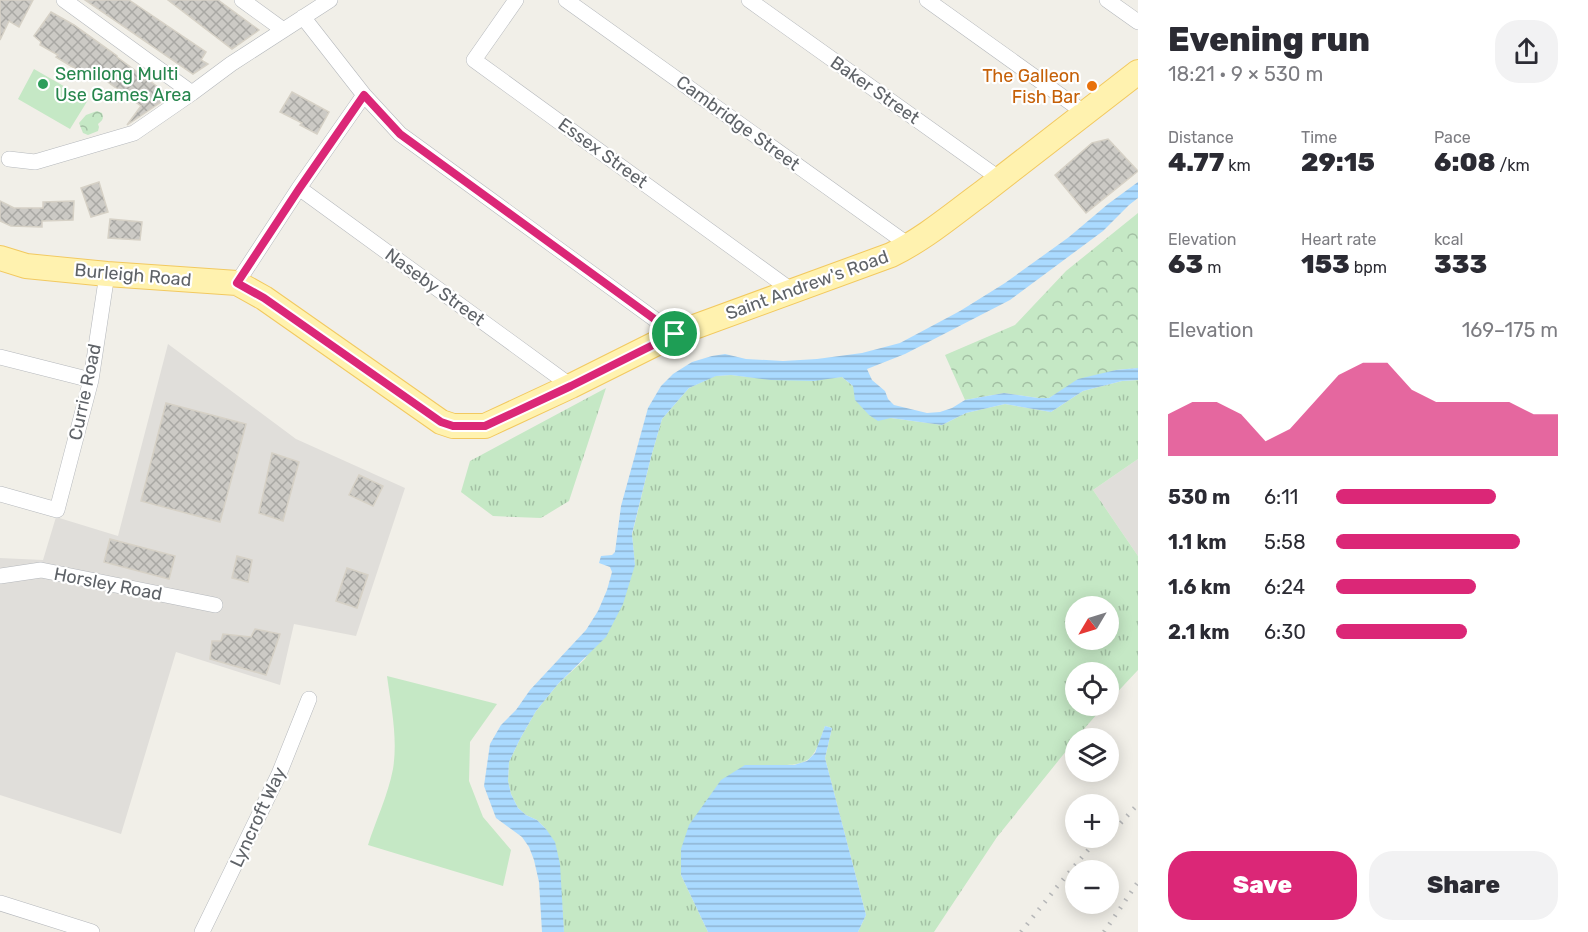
<!DOCTYPE html>
<meta charset="utf-8">
<style>
:root{--surface:#fff;--page:#f2f2f3;--text:#2b2b33;--muted:#7c7c81;--accent:#db2777}
body{margin:0;font-family:Rubik,sans-serif;background:var(--page);color:var(--text);height:100vh;display:flex;flex-direction:column;font-size:22px;white-space:nowrap}
*{box-sizing:border-box;margin:0}
p{font-size:20px;color:var(--muted)}
.icon{flex:none;width:33px;height:33px;fill:none;stroke:currentColor;stroke-width:2;stroke-linecap:round;stroke-linejoin:round}
.map{position:relative;flex:1;overflow:hidden}
.details{display:flex;flex-direction:column;background:var(--surface);width:450px}
.details>*{flex:none}
.needle{width:39px;rotate:232deg}
.tools{position:absolute;left:1065px;top:596px;display:grid;gap:12px}
.tools a{display:grid;place-items:center;width:54px;height:54px;border-radius:50%;background:var(--surface);box-shadow:0 3px 15px #0003;font-size:30px}
.pin{position:absolute;display:grid;place-items:center;width:51px;height:51px;color:#fff;margin:-26px;border:3px solid #fff;border-radius:50%;box-shadow:0 2px 6px #0007}
.round{display:grid;place-items:center;flex:none;width:63px;height:63px;border-radius:24px;background:var(--page)}
.head{display:flex;align-items:center;justify-content:space-between;height:102px;padding:0 30px}
h1{font-size:33px;font-weight:800;line-height:45px}
.metrics{display:grid;grid-template-columns:repeat(3,1fr);gap:9px;height:102px;padding:6px 30px}
.metrics div{display:grid;align-content:center}
.metrics b{font-size:26px;font-weight:800}
.metrics small{font-size:16px;font-weight:400}
.metrics p{font-size:16px}
.chart{height:168px;padding:12px 30px}
.chart p{display:flex;justify-content:space-between}
.chart svg{width:100%;height:108px;margin-top:6px;fill:var(--accent);opacity:.7}
.action{display:flex;gap:12px;margin-top:auto;padding:12px 30px}
.action a{flex:1;height:69px;border-radius:24px;background:var(--accent);color:#fff;font-size:24px;font-weight:800;line-height:69px;text-align:center}
.action a+a{background:var(--page);color:var(--text)}
ul{padding:0 30px;list-style:none;font-size:20px}
li{display:grid;grid-template-columns:96px 72px 1fr;align-items:center;height:45px}
li i{height:15px;border-radius:8px;background:var(--accent)}
main{display:flex;flex:1;min-height:0}
.map>svg:first-child{display:block}
</style>
<main>
<div class="map">
<svg width="1138" height="932" viewBox="0 0 1138 932">
<defs>
<pattern id="grass-tufts" width="24" height="20" patternUnits="userSpaceOnUse" patternTransform="scale(1.5)"><rect width="24" height="20" fill="#c5e8c5"/><path d="M3 7l-1-3M5 7V3M7 7l1-3M15 17l-1-3M17 17v-4M19 17l1-3" fill="none" stroke="#a3c0a4"/></pattern>
<pattern id="park-crowns" width="20" height="18" patternUnits="userSpaceOnUse" patternTransform="scale(1.5)"><rect width="20" height="18" fill="#c5e8c5"/><path d="M2 6a3 3 0 1 1 6 0M12 15a3 3 0 1 1 6 0" fill="none" stroke="#a3c0a4"/></pattern>
<pattern id="water-rules" width="6" height="5" patternUnits="userSpaceOnUse" patternTransform="scale(1.5)"><rect width="6" height="5" fill="#aadaff"/><path d="M0 2.5h6" fill="none" stroke="#8eb4d2"/></pattern>
<pattern id="building-cross-hatch" width="8" height="8" patternUnits="userSpaceOnUse" patternTransform="scale(1.5)"><rect width="8" height="8" fill="#cccac5"/><path d="M0 0l8 8M0 8l8-8" fill="none" stroke="#a9a8a4"/></pattern>
</defs>
<rect width="100%" height="100%" fill="#f1efe8"/>
<path fill="#e0deda" d="M 168,344 L 296,439 L 405,488 L 356,636 L 294,624 L 280,685 L 176,652 L 121,834 L 0,795 L 0,558 L 43,560 L 56,517 L 118,536 Z
M 1138,459 L 1138,556 L 1093,490 Z"/>
<path fill="url(#grass-tufts)" fill-rule="evenodd" d="M 731,375 C 771,380 802,382 842,377 L 891,418 L 942,425 L 966,413 L 1005,404 L 1051,412 L 1083,391 L 1122,381 L 1138,380 L 1138,459 L 1093,490 L 1138,556 L 1138,670 L 1109,701 L 1108,672 L 1076,672 L 1076,705 L 1105,705 L 1076,738 L 1075,740 L 997,837 L 934,932 L 858,932 L 866,915 L 825,758 L 832,728 L 825,726 C 815,754 814,766 780,765 L 681,875 L 708,932 L 564,932 L 562,904 L 546,829 L 537,820 L 526,815 L 518,808 L 511,794 L 508,781 L 509,762 L 520,739 L 536,711 L 558,684 L 585,659 L 635,565 L 632,535 L 651,457 L 662,419 L 689,388 L 715,376 ZM 1076,606 L 1108,606 L 1108,639 L 1076,639 Z
M 606,388 L 569,501 L 541,518 L 493,516 L 461,492 L 470,461 Z"/>
<path fill="url(#park-crowns)" d="M 97,111 L 102,113 C 104,118 103,120 98,124 L 99,127 L 98,131 L 88,135 L 83,133 L 79,123 L 86,115 Z
M 1138,213 L 1138,368 L 1116,370 L 1061,391 L 1049,398 L 1038,398 L 1004,393 L 965,400 L 945,355 L 1015,325 L 1066,271 Z"/>
<path fill="#c5e8c5" d="M 34,69 L 88,100 L 70,129 L 18,99 Z
M 387,676 L 497,704 L 470,742 L 469,781 L 483,817 L 511,850 L 503,886 L 368,845 C 376,820 388,795 393,769 C 398,738 391,706 387,676 Z"/>
<path fill="url(#water-rules)" d="M 1138,182 L 1138,198 L 1129,205 L 1103,231 L 1010,300 L 905,354 L 867,369 L 872,380 L 885,391 L 888,399 L 894,405 L 927,413 L 940,412 L 952,408 L 965,400 L 1004,393 L 1038,398 L 1049,398 L 1078,379 L 1116,370 L 1138,368 L 1138,380 L 1122,381 L 1083,391 L 1051,412 L 1005,404 L 966,413 L 942,425 L 891,418 L 878,421 L 869,415 L 855,400 L 853,386 L 842,377 L 814,381 L 771,380 L 731,375 L 716,376 L 689,388 L 662,419 L 651,457 L 632,534 L 635,565 L 623,604 L 606,637 L 558,684 L 536,711 L 520,739 L 509,762 L 508,781 L 511,794 L 518,808 L 526,815 L 537,820 L 546,829 L 555,842 L 560,864 L 564,932 L 542,932 L 539,882 L 534,860 L 529,847 L 522,837 L 496,818 L 484,786 L 490,744 L 501,725 L 516,710 L 530,690 L 586,630 L 598,611 L 607,590 L 612,572 L 610,567 L 599,563 L 601,556 L 612,555 L 615,552 L 621,506 L 648,408 L 661,386 L 673,374 L 692,362 L 712,356 L 725,354 L 746,359 L 783,361 L 817,359 L 862,353 L 900,343 L 960,311 L 1005,283 L 1069,237 L 1108,204 Z
M 825,726 L 832,728 L 825,758 L 866,915 L 858,932 L 708,932 L 681,875 L 681,849 L 689,825 L 721,780 L 745,765 L 794,765 L 807,761 L 815,753 Z"/>
<path fill="url(#building-cross-hatch)" stroke="#d6d1c6" stroke-width="1.5" d="M 0,0 L 33,0 L 19,27 L 9,21 L 0,40 Z
M 85,0 L 129,0 L 206,52 L 201,60 L 208,64 L 193,74 Z
M 168,0 L 218,0 L 259,30 L 232,49 Z
M 51,12 L 74,25 L 117,56 L 117,57 L 170,96 L 127,125 L 141,106 L 98,75 L 94,80 L 56,57 L 58,55 L 40,45 L 41,42 L 34,36 Z
M 292,92 L 329,112 L 317,134 L 300,125 L 302,123 L 280,112 Z
M 1108,139 L 1138,171 L 1086,213 L 1055,175 L 1092,143 Z
M 99,182 L 108,212 L 91,217 L 81,188 Z
M 0,201 L 14,208 L 43,208 L 43,202 L 74,201 L 73,220 L 42,221 L 42,227 L 11,226 L 0,221 Z
M 110,219 L 142,222 L 140,240 L 108,238 Z
M 166,403 L 246,424 L 220,522 L 141,501 Z
M 272,453 L 299,462 L 283,521 L 259,513 Z
M 359,475 L 383,486 L 373,506 L 349,495 Z
M 110,539 L 175,556 L 169,579 L 104,562 Z
M 237,556 L 252,560 L 248,582 L 232,578 Z
M 347,568 L 368,575 L 357,608 L 336,601 Z
M 255,629 L 280,634 L 266,675 L 210,659 L 212,641 L 221,641 L 223,634 L 251,637 Z"/>
<g fill="none" stroke-linecap="round" stroke-linejoin="round">
<g stroke="#b5b8bc" stroke-width="16">
<path id="minor" d="M 64,0 L 192,93
M 242,0 L 282,29
M 516,0 L 474,60 L 791,290
M 566,0 L 910,246
M 749,0 L 1000,179
M 927,0 L 1085,113
M 1107,0 L 1138,22
M 303,17 L 364,95 L 400,134 L 675,334
M 9,159 L 35,162 L 134,133 L 192,93 L 231,64 L 330,0
M 299,188 L 571,386
M 237,283 L 299,188 L 364,95
M 0,357 L 91,380
M 0,494 L 57,510 L 91,380 L 107,274
M 0,576 L 41,570 L 215,605
M 0,903 L 92,932
M 202,932 L 279,774 L 309,699"/>
</g>
<g stroke="#f2c960" stroke-width="26">
<path id="primary" d="M 0,258 L 26,266 L 107,274 L 237,283 L 264,298 L 441,422 L 453,426 L 485,426 L 571,386 L 675,334 L 891,255 C 924,239 952,215 982,193 C 1034,153 1086,112 1138,72"/>
</g>
<use href="#minor" stroke="#fff" stroke-width="15"/>
<use href="#primary" stroke="#fff2af" stroke-width="24"/>
<path stroke="#b6b7b8" stroke-width="4.5" stroke-dasharray="1.5 8" stroke-linecap="butt" d="M 1108,837 L 1138,804
M 1021,932 L 1056,888 L 1099,837
M 1104,932 L 1138,882"/>
</g>
<g fill="none" stroke-linecap="round" stroke-linejoin="round">
<g stroke="#fff" stroke-width="12">
<path id="route" d="M 364,95 L 400,134 L 675,334 L 571,386 L 485,426 L 453,426 L 441,422 L 264,298 L 237,283 L 299,189 Z"/>
</g>
<use href="#route" stroke="#db2777" stroke-width="8"/>
</g>
<circle fill="#2e9e5b" stroke="#fff" stroke-width="2" cx="43" cy="84" r="6"/>
<circle fill="#e8710a" stroke="#fff" stroke-width="2" cx="1092" cy="86" r="6"/>
<g text-anchor="middle" dominant-baseline="central" stroke-width="4.5" stroke-linejoin="round" paint-order="stroke">
<g font-size="18" fill="#27864d" stroke="#fff" text-anchor="start">
<text x="55" y="74">Semilong Multi<tspan x="55" dy="21">Use Games Area</tspan></text>
</g>
<g font-size="18" fill="#c56008" stroke="#fff" text-anchor="end">
<text x="1080" y="76">The Galleon<tspan x="1080" dy="21">Fish Bar</tspan></text>
</g>
<g font-size="18" fill="#5f6368" stroke="#fff">
<text transform="translate(875 90) rotate(35)">Baker Street</text>
<text transform="translate(738 123) rotate(36)">Cambridge Street</text>
<text transform="translate(603 153) rotate(36)">Essex Street</text>
<text transform="translate(133 275) rotate(5)">Burleigh Road</text>
<text transform="translate(807 285) rotate(-20)">Saint Andrew's Road</text>
<text transform="translate(435 287) rotate(36)">Naseby Street</text>
<text transform="translate(85 392) rotate(-78)">Currie Road</text>
<text transform="translate(108 584) rotate(11)">Horsley Road</text>
<text transform="translate(258 817) rotate(-65)">Lyncroft Way</text>
</g>
</g>
</svg>
<div class="tools">
<a><svg class="needle" viewBox="-14 -14 28 28"><path d="M0-13l5 13h-10z" fill="#e53935"/><path d="M0 13l5-13h-10z" fill="#7c7c81"/></svg></a>
<a><svg class="icon" aria-label="locate" viewBox="0 0 24 24"><circle cx="12" cy="12" r="6"/><path d="M12 2v4M12 18v4M2 12h4M18 12h4"/></svg></a>
<a><svg class="icon" aria-label="layers" viewBox="0 0 24 24"><path d="M12 4l9 5-9 5-9-5zM3 14l9 5 9-5"/></svg></a>
<a>+</a>
<a>−</a>
</div>
<div class="pin" style="left:675px;top:334px;background:#1e9e55"><svg class="icon" aria-label="arrive" viewBox="0 0 24 24"><path d="M6 21V4h12l-3 4 3 4H6"/></svg></div>
</div>
<section class="details">
<div class="head"><div><h1>Evening run</h1><p>18:21 · 9 × 530 m</p></div><a class="round"><svg class="icon" aria-label="share" viewBox="0 0 24 24"><path d="M12 15V3M7 8l5-5 5 5M5 13v7h14v-7"/></svg></a></div>
<div class="metrics">
<div><p>Distance</p><b>4.77<small> km</small></b></div>
<div><p>Time</p><b>29:15</b></div>
<div><p>Pace</p><b>6:08<small> /km</small></b></div>
</div>
<div class="metrics">
<div><p>Elevation</p><b>63<small> m</small></b></div>
<div><p>Heart rate</p><b>153<small> bpm</small></b></div>
<div><p>kcal</p><b>333</b></div>
</div>
<div class="chart"><p><span>Elevation</span>169–175 m</p>
<svg viewBox="0 0 160 44" preserveAspectRatio="none"><path d="M0 44V27L10 22L20 22L30 27L40 38L50 33L60 22L70 11L80 6L90 6L100 17L110 22L120 22L130 22L140 22L150 27L160 27V44z"/></svg>
</div>
<ul>
<li><b>530 m</b>6:11<i style="width:72%"></i></li>
<li><b>1.1 km</b>5:58<i style="width:83%"></i></li>
<li><b>1.6 km</b>6:24<i style="width:63%"></i></li>
<li><b>2.1 km</b>6:30<i style="width:59%"></i></li>
</ul>
<div class="action"><a>Save</a><a>Share</a></div>
</section>
</main>
